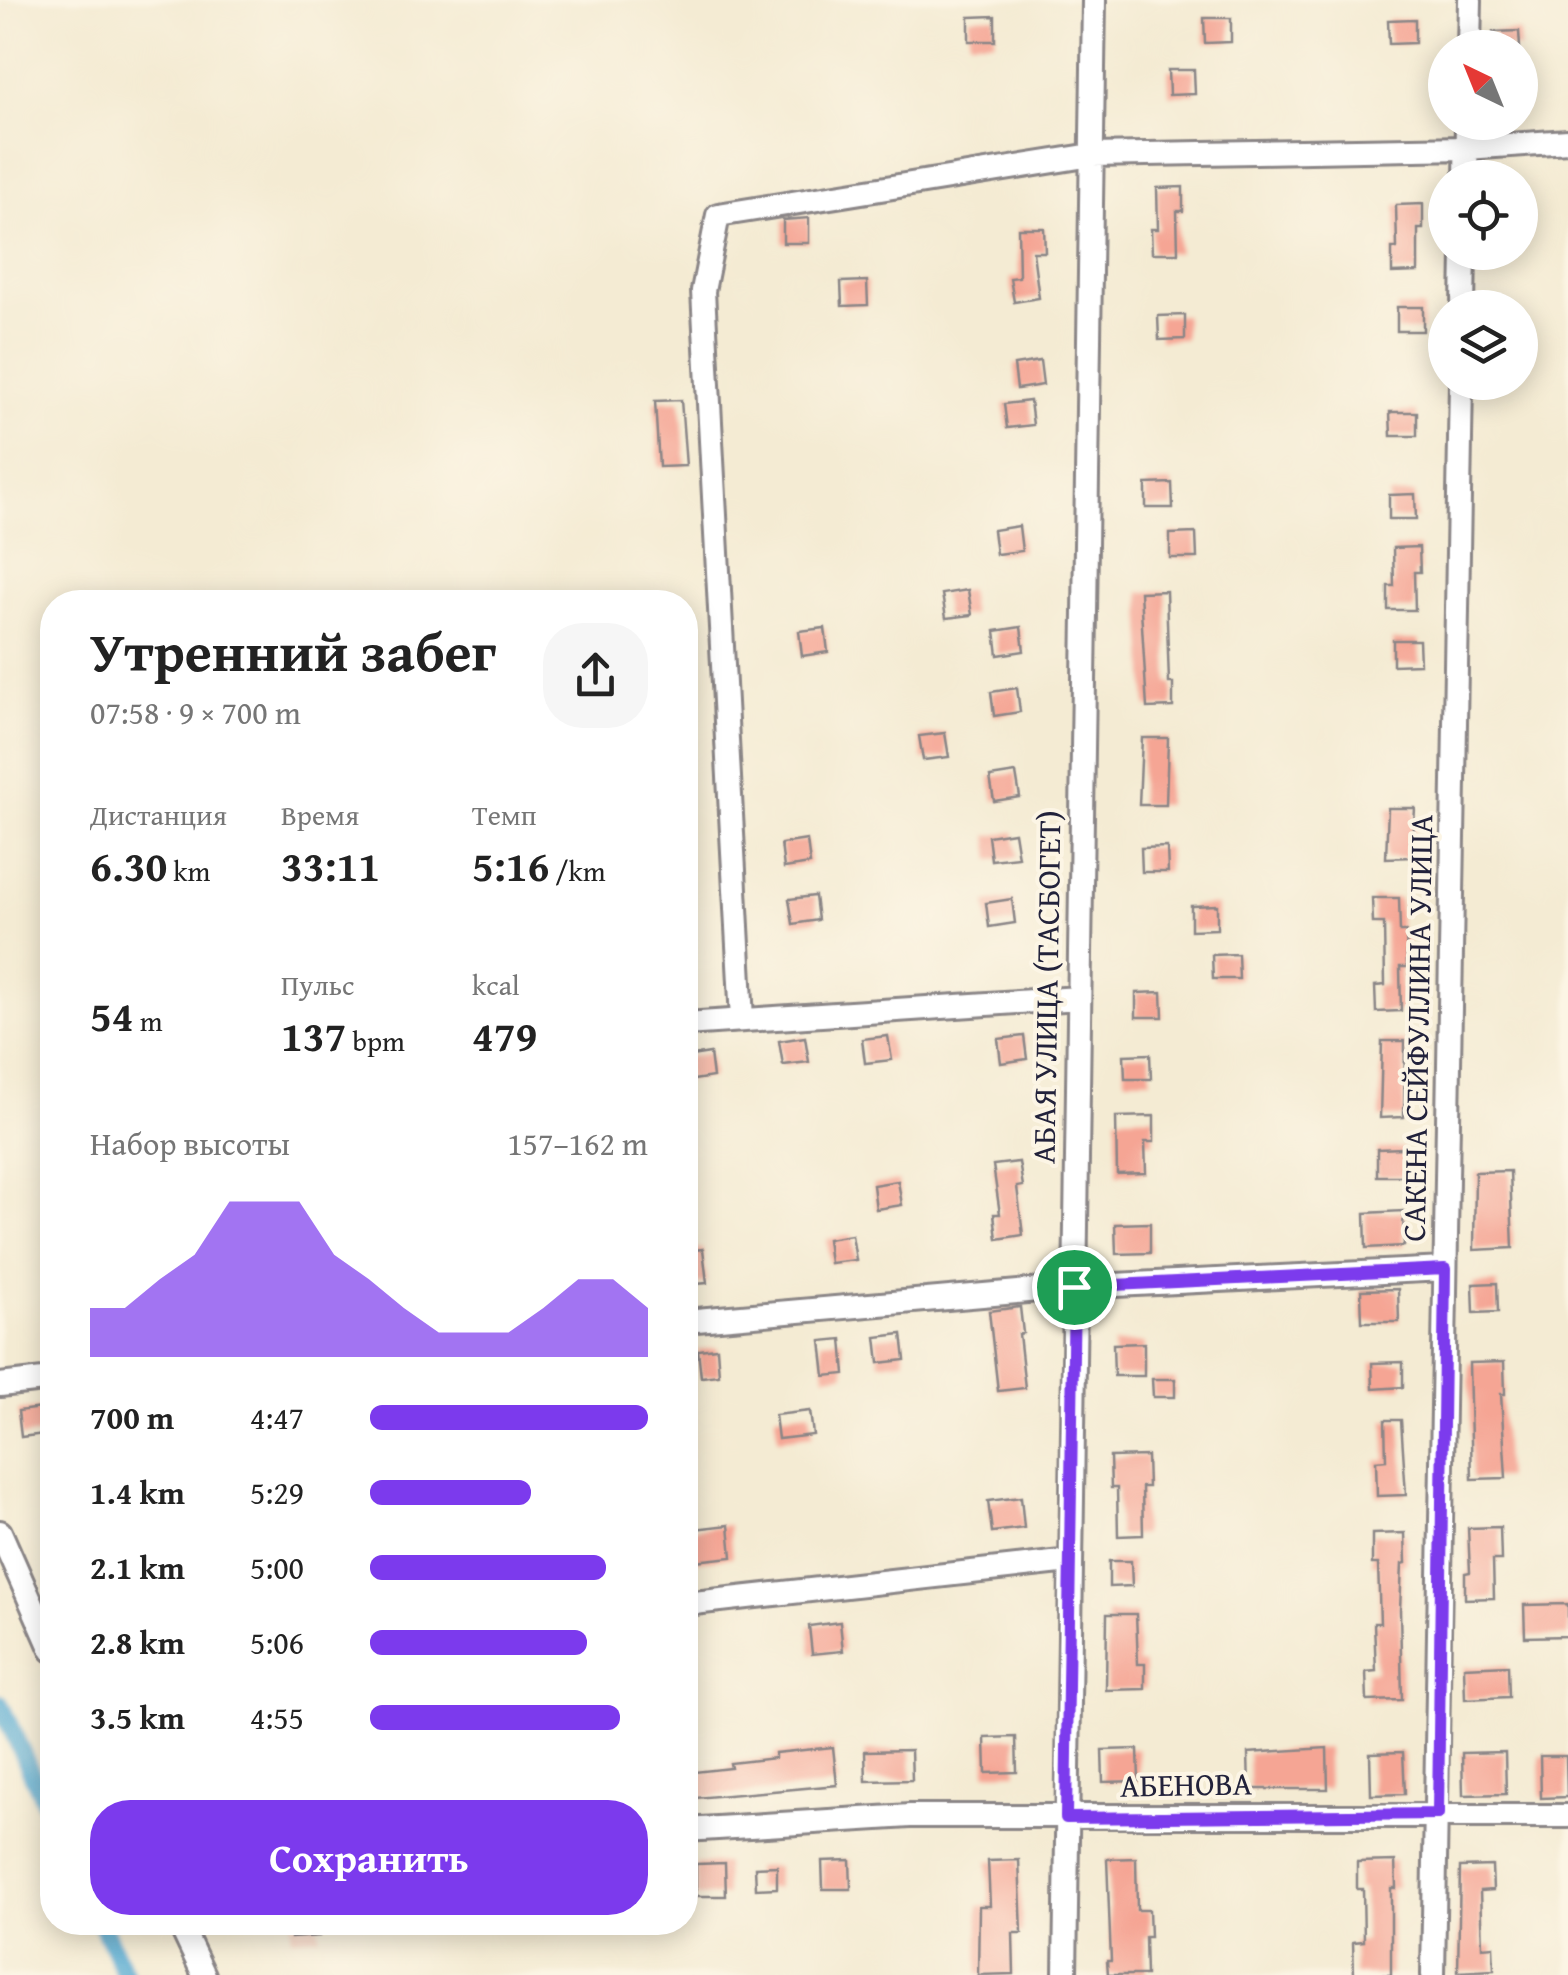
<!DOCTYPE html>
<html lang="ru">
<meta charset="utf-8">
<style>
:root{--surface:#fff;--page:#f6f6f6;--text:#222;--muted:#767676;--accent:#7c3aed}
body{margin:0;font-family:"Gentium Book Plus",serif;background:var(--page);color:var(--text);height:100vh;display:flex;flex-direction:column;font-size:38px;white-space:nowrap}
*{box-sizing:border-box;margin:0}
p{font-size:32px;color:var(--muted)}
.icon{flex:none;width:55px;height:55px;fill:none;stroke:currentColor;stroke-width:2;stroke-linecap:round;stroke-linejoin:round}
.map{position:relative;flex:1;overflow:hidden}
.drawer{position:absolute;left:40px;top:590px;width:658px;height:1345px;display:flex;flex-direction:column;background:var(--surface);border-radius:40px;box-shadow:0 5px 25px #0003}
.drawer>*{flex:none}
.needle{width:65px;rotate:317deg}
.fabs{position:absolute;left:1428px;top:30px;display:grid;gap:20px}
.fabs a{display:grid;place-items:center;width:110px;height:110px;border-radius:50%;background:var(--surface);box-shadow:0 5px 25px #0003;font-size:50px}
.pin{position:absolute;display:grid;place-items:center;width:85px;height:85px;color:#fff;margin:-42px;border:5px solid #fff;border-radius:50%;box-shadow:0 2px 10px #0007}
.round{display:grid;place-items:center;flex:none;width:105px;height:105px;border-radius:40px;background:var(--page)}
.headline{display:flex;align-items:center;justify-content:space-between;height:170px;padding:0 50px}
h1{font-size:55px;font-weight:700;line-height:75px}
.metrics{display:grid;grid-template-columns:repeat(3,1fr);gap:15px;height:170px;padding:10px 50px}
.metrics div{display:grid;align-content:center}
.metrics b{font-size:42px;font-weight:700}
.metrics small{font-size:28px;font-weight:400}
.metrics p{font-size:28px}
.chart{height:280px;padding:20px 50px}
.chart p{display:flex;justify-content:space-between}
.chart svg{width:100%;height:180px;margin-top:10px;fill:var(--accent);opacity:.7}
.cta{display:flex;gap:20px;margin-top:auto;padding:20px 50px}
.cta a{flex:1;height:115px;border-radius:40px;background:var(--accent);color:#fff;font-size:40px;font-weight:700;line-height:115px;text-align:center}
ul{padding:0 50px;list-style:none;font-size:32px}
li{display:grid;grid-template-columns:160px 120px 1fr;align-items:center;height:75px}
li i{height:25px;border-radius:12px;background:var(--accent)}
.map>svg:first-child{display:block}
</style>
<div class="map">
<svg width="1568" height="1975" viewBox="0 0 1568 1975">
<rect width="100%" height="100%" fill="#fcf5e5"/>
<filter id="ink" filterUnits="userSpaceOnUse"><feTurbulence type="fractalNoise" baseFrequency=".01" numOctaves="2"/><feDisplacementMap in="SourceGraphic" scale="20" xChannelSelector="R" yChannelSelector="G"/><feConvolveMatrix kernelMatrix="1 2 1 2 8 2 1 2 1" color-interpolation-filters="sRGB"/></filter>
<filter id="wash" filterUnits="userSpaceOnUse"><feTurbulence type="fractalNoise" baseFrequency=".0048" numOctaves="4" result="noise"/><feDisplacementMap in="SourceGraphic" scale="40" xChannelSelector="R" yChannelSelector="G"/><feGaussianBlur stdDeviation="2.25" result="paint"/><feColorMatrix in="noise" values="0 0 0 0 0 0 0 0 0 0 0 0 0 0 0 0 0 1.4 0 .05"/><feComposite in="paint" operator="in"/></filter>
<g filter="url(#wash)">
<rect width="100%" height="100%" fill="#f4ebd3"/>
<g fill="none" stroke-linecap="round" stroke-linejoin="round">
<path stroke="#57abd3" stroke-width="18" d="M 0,1704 L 52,1818
M 101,1922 L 125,1975"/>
</g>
<g id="blocks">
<path fill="#f5a594" d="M 995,16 L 995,41 L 969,41 L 969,17 Z
M 1204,18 L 1231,18 L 1231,42 L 1205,43 Z
M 1415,19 L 1415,43 L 1389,44 L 1388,20 Z
M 1519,31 L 1520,48 L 1494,48 L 1493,32 Z
M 1168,70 L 1194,70 L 1195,94 L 1169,95 Z
M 1183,187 L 1183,211 L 1177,211 L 1178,253 L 1152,253 L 1151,229 L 1158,229 L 1157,188 Z
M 1423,204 L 1423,229 L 1418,229 L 1418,272 L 1392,273 L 1392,248 L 1397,248 L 1396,205 Z
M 809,218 L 809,243 L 783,243 L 783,220 Z
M 1018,228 L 1044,228 L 1045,252 L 1033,252 L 1039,298 L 1014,302 L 1010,278 L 1019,277 Z
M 867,281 L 868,305 L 842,306 L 841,282 Z
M 1397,307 L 1423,307 L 1423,331 L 1397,331 Z
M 1185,315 L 1185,339 L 1159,340 L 1158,316 Z
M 1040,361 L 1043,385 L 1017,389 L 1014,365 Z
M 681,400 L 686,466 L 659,467 L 655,401 Z
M 1030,401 L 1033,425 L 1007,428 L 1004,404 Z
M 1390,412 L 1417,412 L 1417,436 L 1391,436 Z
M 1172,483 L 1173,508 L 1146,508 L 1146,484 Z
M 1415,494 L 1416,519 L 1389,519 L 1389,495 Z
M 1019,526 L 1022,551 L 996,554 L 993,530 Z
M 1196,533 L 1197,558 L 1170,558 L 1170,534 Z
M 1419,547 L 1420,572 L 1414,572 L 1415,610 L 1388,610 L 1388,586 L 1394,586 L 1393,548 Z
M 968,590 L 972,615 L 946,618 L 942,594 Z
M 1166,591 L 1169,683 L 1173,683 L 1173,707 L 1147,708 L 1140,592 Z
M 1021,627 L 1024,651 L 998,655 L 995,631 Z
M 825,628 L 828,652 L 802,656 L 799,631 Z
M 1393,640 L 1419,640 L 1420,664 L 1393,665 Z
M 1017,688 L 1020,712 L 994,716 L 991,692 Z
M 945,733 L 949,757 L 923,760 L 919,736 Z
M 1142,738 L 1168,738 L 1166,805 L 1139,805 Z
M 1016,773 L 1020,797 L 994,801 L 990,777 Z
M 1388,808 L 1415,808 L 1412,857 L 1386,858 Z
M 1014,832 L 1018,857 L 991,860 L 988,836 Z
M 807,840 L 810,864 L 784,868 L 781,844 Z
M 1167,847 L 1168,872 L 1142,872 L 1141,848 Z
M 815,896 L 818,920 L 793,924 L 789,899 Z
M 1372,898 L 1399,898 L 1400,932 L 1406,932 L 1407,967 L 1400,967 L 1401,1011 L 1376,1012 L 1375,986 L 1385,985 L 1384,923 L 1373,923 Z
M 1012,899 L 1015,923 L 989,927 L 986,903 Z
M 1217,905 L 1217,929 L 1191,930 L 1191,906 Z
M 1238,954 L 1239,979 L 1213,979 L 1212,955 Z
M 1162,992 L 1163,1017 L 1136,1017 L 1136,993 Z
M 888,1036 L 892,1060 L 865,1063 L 862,1039 Z
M 1024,1036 L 1027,1059 L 1001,1063 L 998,1039 Z
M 805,1037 L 809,1062 L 783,1065 L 779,1041 Z
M 1382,1041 L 1405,1041 L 1404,1117 L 1380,1118 Z
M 710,1053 L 713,1077 L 687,1081 L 685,1057 Z
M 1150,1054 L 1151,1079 L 1125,1079 L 1124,1055 Z
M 1154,1116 L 1154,1142 L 1145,1142 L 1146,1173 L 1117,1174 L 1116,1117 Z
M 1403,1148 L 1404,1176 L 1377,1176 L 1377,1149 Z
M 1019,1162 L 1023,1186 L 1017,1187 L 1023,1235 L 997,1239 L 994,1214 L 1000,1214 L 993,1165 Z
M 1510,1171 L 1513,1248 L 1474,1250 L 1475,1172 Z
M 898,1181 L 902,1205 L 876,1209 L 873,1185 Z
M 1403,1211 L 1404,1246 L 1366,1248 L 1365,1213 Z
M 1150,1223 L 1150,1253 L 1116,1254 L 1115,1224 Z
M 852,1235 L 856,1260 L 830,1263 L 827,1239 Z
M 703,1249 L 707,1283 L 685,1285 L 685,1251 Z
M 1497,1283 L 1498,1312 L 1474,1313 L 1473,1284 Z
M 1398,1289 L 1399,1322 L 1362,1322 L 1361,1290 Z
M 1020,1307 L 1023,1333 L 1019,1334 L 1025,1388 L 998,1391 L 989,1311 Z
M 902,1334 L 905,1360 L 879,1363 L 876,1337 Z
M 842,1339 L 845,1374 L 825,1376 L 821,1341 Z
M 1144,1343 L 1144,1376 L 1114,1376 L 1113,1344 Z
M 717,1348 L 719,1375 L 701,1377 L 698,1350 Z
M 1403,1362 L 1403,1387 L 1373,1389 L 1372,1363 Z
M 1504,1362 L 1505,1394 L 1501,1394 L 1506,1478 L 1472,1479 L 1469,1363 Z
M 1152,1379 L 1175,1379 L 1175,1397 L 1153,1397 Z
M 41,1408 L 44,1434 L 21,1437 L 18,1411 Z
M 810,1411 L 813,1435 L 778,1439 L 775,1415 Z
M 1385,1420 L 1401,1420 L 1406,1495 L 1377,1496 L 1376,1461 L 1386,1460 Z
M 1147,1456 L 1148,1487 L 1142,1487 L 1143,1535 L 1118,1536 L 1117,1488 L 1111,1488 L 1110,1457 Z
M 1021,1497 L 1024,1528 L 992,1532 L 988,1501 Z
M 729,1525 L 732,1557 L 685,1562 L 685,1530 Z
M 1500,1527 L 1501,1560 L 1493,1560 L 1494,1598 L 1465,1599 L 1465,1573 L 1470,1572 L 1468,1528 Z
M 1405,1533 L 1406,1563 L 1402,1564 L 1400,1610 L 1402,1700 L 1367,1701 L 1366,1672 L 1376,1671 L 1374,1623 L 1380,1623 L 1378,1564 L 1372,1564 L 1372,1534 Z
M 1109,1561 L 1131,1561 L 1132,1586 L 1109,1587 Z
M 1568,1604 L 1568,1636 L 1525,1637 L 1524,1605 Z
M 1107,1614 L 1136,1614 L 1138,1664 L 1145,1664 L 1145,1689 L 1106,1690 Z
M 840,1622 L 843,1651 L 812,1654 L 809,1626 Z
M 1508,1665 L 1509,1697 L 1465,1699 L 1464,1667 Z
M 1016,1737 L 1017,1772 L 986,1773 L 985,1738 Z
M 833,1747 L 837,1785 L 685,1799 L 685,1773 L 731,1768 L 730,1763 L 775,1758 L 775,1753 Z
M 1327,1748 L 1328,1789 L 1249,1789 L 1248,1753 Z
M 1138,1749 L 1139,1781 L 1103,1782 L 1102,1750 Z
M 911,1750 L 912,1780 L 866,1781 L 865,1751 Z
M 1403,1752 L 1405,1794 L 1371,1795 L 1370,1753 Z
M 1505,1752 L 1506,1794 L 1463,1795 L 1462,1753 Z
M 1540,1756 L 1566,1756 L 1567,1797 L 1541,1798 Z
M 1136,1858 L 1137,1910 L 1149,1910 L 1150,1937 L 1145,1937 L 1146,1975 L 1108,1975 L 1107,1961 L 1111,1961 L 1107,1859 Z
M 850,1860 L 851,1889 L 823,1889 L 822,1861 Z
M 1019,1860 L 1022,1933 L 1013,1933 L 1014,1974 L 978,1975 L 979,1906 L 990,1906 L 988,1861 Z
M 1395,1861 L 1396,1888 L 1391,1888 L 1391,1975 L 1354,1975 L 1353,1942 L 1364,1941 L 1363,1889 L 1357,1889 L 1357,1862 Z
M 725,1863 L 726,1896 L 696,1896 L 696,1864 Z
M 777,1866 L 777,1888 L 756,1889 L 755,1867 Z
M 1492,1866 L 1493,1890 L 1480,1891 L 1482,1947 L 1493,1946 L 1494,1970 L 1458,1972 L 1460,1867 Z
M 291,1922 L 318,1922 L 319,1936 L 291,1938 Z"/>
</g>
</g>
<g filter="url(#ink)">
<use href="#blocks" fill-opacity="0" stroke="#8b8687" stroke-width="2.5"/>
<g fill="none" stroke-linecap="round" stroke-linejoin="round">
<g stroke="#8b8687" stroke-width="28">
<path id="minor" d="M 1469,48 L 1470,0
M 1466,178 L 1467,122
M 1463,308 L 1464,252
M 742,1020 L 703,291 L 718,215 L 1092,155 L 1466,148 L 1568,141
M 685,1024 L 1079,998
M 685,1321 L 1074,1287 L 1445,1269
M 0,1385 L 52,1379
M 0,1532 L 52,1650
M 685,1604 L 1070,1561
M 685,1830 L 910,1816 L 1568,1816
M 179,1922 L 204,1975
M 1065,1975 L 1094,0
M 1433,1975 L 1461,382"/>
</g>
<use href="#minor" stroke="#fff" stroke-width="22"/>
</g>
</g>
<g fill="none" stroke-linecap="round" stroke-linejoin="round" filter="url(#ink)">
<g stroke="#fff" stroke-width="20">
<path id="route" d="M 1445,1269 L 1438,1814 L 1066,1818 L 1074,1287 Z"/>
</g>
<use href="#route" stroke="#7c3aed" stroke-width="12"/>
</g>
<g text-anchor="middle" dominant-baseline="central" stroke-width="8" stroke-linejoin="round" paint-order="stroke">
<g font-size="32" fill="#22223b" stroke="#fcf5e5">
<text transform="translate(1046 987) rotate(-89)">АБАЯ УЛИЦА (ТАСБОГЕТ)</text>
<text transform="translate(1417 1028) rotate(-89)">САКЕНА СЕЙФУЛЛИНА УЛИЦА</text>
<text transform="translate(1186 1784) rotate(-1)">АБЕНОВА</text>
</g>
</g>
</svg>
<div class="fabs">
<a><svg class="needle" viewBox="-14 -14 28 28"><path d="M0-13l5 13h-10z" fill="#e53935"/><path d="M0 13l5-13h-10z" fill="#767676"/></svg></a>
<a><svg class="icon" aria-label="locate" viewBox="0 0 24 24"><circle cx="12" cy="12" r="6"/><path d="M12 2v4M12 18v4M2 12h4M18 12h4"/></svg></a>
<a><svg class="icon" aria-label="layers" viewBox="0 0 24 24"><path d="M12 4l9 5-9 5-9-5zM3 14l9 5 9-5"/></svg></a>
</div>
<div class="pin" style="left:1074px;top:1287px;background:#1e9e55"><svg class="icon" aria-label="arrive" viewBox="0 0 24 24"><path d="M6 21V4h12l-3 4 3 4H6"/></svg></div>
<section class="drawer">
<div class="headline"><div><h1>Утренний забег</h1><p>07:58 · 9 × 700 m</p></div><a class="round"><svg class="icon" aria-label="share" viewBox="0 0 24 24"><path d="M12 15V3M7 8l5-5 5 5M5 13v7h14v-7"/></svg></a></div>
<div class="metrics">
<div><p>Дистанция</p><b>6.30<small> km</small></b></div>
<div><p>Время</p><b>33:11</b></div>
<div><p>Темп</p><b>5:16<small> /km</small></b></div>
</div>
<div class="metrics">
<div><b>54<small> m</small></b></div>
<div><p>Пульс</p><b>137<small> bpm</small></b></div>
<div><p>kcal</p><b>479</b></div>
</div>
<div class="chart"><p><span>Набор высоты</span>157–162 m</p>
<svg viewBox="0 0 160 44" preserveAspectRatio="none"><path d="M0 44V32L10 32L20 25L30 19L40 6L50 6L60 6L70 19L80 25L90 32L100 38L110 38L120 38L130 32L140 25L150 25L160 32V44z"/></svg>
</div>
<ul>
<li><b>700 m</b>4:47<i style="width:100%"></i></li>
<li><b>1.4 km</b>5:29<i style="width:58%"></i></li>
<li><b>2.1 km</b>5:00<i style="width:85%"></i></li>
<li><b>2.8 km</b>5:06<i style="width:78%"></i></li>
<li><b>3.5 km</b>4:55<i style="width:90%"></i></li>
</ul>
<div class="cta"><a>Сохранить</a></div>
</section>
</div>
